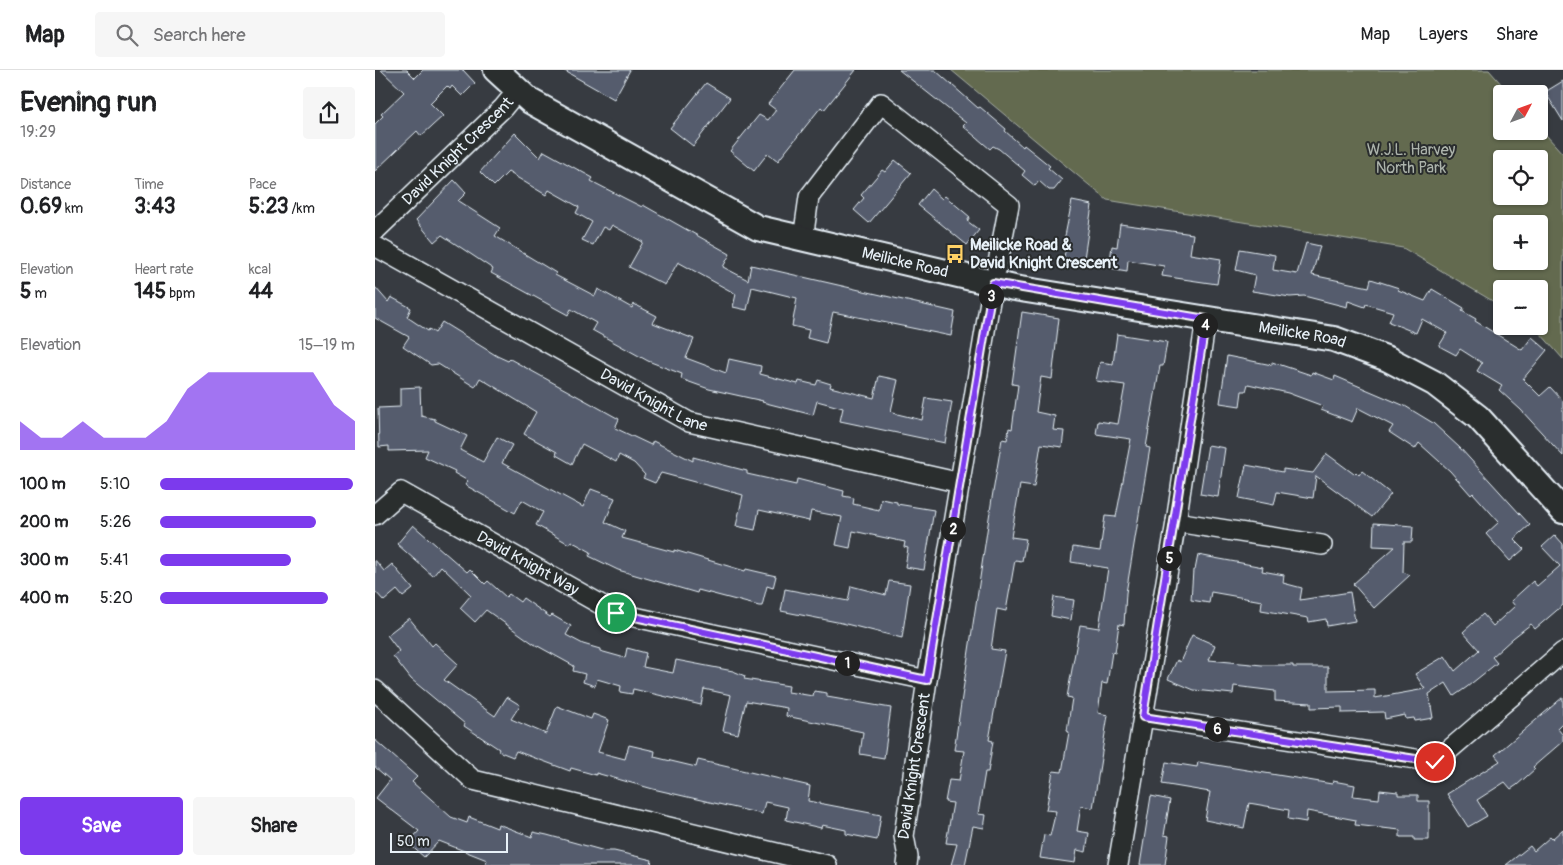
<!DOCTYPE html>
<meta charset="utf-8">
<style>
:root{--surface:#fff;--page:#f6f6f6;--text:#202124;--muted:#757577;--line:#e0e0e0;--accent:#7c3aed}
body{margin:0;font-family:Pangolin,sans-serif;background:var(--page);color:var(--text);height:100vh;display:flex;flex-direction:column;font-size:19px;white-space:nowrap}
*{box-sizing:border-box;margin:0}
p{font-size:16px;color:var(--muted)}
.icon{flex:none;width:28px;height:28px;fill:none;stroke:currentColor;stroke-width:2;stroke-linecap:round;stroke-linejoin:round}
.map{position:relative;flex:1;overflow:hidden}
.details{display:flex;flex-direction:column;background:var(--surface);width:375px}
.details>*{flex:none}
.needle{width:32px;rotate:49deg}
.buttons{position:absolute;left:1118px;top:15px;display:grid;gap:10px}
.buttons a{display:grid;place-items:center;width:55px;height:55px;border-radius:5px;background:var(--surface);box-shadow:0 1px 4px #0004;font-size:25px}
.scale{position:absolute;left:15px;bottom:12px;width:118px;box-sizing:border-box;padding-left:5px;border:2px solid #e8f1f8;border-top:0;font-size:14px;line-height:18px;white-space:nowrap;color:#e8f1f8;-webkit-text-stroke:4px #2a2d2e;paint-order:stroke}
.pin{position:absolute;display:grid;place-items:center;width:42px;height:42px;color:#fff;margin:-21px;border:2px solid #fff;border-radius:50%;box-shadow:0 1px 5px #0007}
.km{position:absolute;width:25px;height:25px;margin:-12px;border-radius:50%;background:#222;color:#fff;font-size:14px;line-height:25px;text-align:center}
.round{display:grid;place-items:center;flex:none;width:52px;height:52px;border-radius:5px;background:var(--page)}
.overview{display:flex;align-items:center;justify-content:space-between;height:85px;padding:0 20px}
h1{font-size:28px;font-weight:700;line-height:38px}
.stats{display:grid;grid-template-columns:repeat(3,1fr);gap:8px;height:85px;padding:5px 20px}
.stats div{display:grid;align-content:center}
.stats b{font-size:21px;font-weight:700}
.stats small{font-size:14px;font-weight:400}
.stats p{font-size:14px}
.chart{height:140px;padding:10px 20px}
.chart p{display:flex;justify-content:space-between}
.chart svg{width:100%;height:90px;margin-top:5px;fill:var(--accent);opacity:.7}
.action{display:flex;gap:10px;margin-top:auto;padding:10px 20px}
.action a{flex:1;height:58px;border-radius:5px;background:var(--accent);color:#fff;font-size:20px;font-weight:700;line-height:58px;text-align:center}
.action a+a{background:var(--page);color:var(--text)}
ul{padding:0 20px;list-style:none;font-size:16px}
li{display:grid;grid-template-columns:80px 60px 1fr;align-items:center;height:38px}
li i{height:12px;border-radius:6px;background:var(--accent)}
header{display:flex;align-items:center;gap:30px;box-sizing:border-box;height:70px;padding:0 25px;background:var(--surface);border-bottom:1px solid var(--line)}
header strong{font-size:24px}
nav{display:flex;gap:28px;margin-inline-start:auto;font-size:18px}
.search{width:350px;height:45px;background:var(--page);display:flex;align-items:center;gap:12px;box-sizing:border-box;padding:0 18px;border-radius:5px;color:var(--muted);font-size:19px}
main{display:flex;flex:1;min-height:0}
.map>svg:first-child{display:block}
</style>
<header>
<strong>Map</strong>
<div class="search"><svg class="icon" aria-label="search" viewBox="0 0 24 24"><circle cx="10" cy="10" r="6"/><path d="M15 15l6 6"/></svg>Search here</div>
<nav><a>Map</a><a>Layers</a><a>Share</a></nav>
</header>
<main>
<section class="details">
<div class="overview"><div><h1>Evening run</h1><p>19:29</p></div><a class="round"><svg class="icon" aria-label="share" viewBox="0 0 24 24"><path d="M12 15V3M7 8l5-5 5 5M5 13v7h14v-7"/></svg></a></div>
<div class="stats">
<div><p>Distance</p><b>0.69<small> km</small></b></div>
<div><p>Time</p><b>3:43</b></div>
<div><p>Pace</p><b>5:23<small> /km</small></b></div>
</div>
<div class="stats">
<div><p>Elevation</p><b>5<small> m</small></b></div>
<div><p>Heart rate</p><b>145<small> bpm</small></b></div>
<div><p>kcal</p><b>44</b></div>
</div>
<div class="chart"><p><span>Elevation</span>15–19 m</p>
<svg viewBox="0 0 160 44" preserveAspectRatio="none"><path d="M0 44V30L10 38L20 38L30 30L40 38L50 38L60 38L70 30L80 14L90 6L100 6L110 6L120 6L130 6L140 6L150 22L160 30V44z"/></svg>
</div>
<ul>
<li><b>100 m</b>5:10<i style="width:99%"></i></li>
<li><b>200 m</b>5:26<i style="width:80%"></i></li>
<li><b>300 m</b>5:41<i style="width:67%"></i></li>
<li><b>400 m</b>5:20<i style="width:86%"></i></li>
</ul>
<div class="action"><a>Save</a><a>Share</a></div>
</section>
<div class="map">
<svg width="1188" height="795" viewBox="0 0 1188 795">
<rect width="100%" height="100%" fill="#373b41"/>
<filter id="ink" filterUnits="userSpaceOnUse"><feTurbulence type="fractalNoise" baseFrequency=".02" numOctaves="2"/><feDisplacementMap in="SourceGraphic" scale="10" xChannelSelector="R" yChannelSelector="G"/><feConvolveMatrix kernelMatrix="1 2 1 2 8 2 1 2 1" color-interpolation-filters="sRGB"/></filter>
<g filter="url(#ink)">
<path fill="#646a50" stroke="#a6aea4" fill-rule="evenodd" d="M 576,0 L 1114,0 L 1135,24 L 1126,24 L 1126,61 L 1164,61 L 1164,57 L 1188,84 L 1188,289 L 1165,263 L 1155,256 L 1164,256 L 1164,219 L 1126,219 L 1126,236 L 1028,178 L 732,130 ZM 1126,89 L 1164,89 L 1164,126 L 1126,126 ZM 1126,154 L 1164,154 L 1164,191 L 1126,191 Z"/>
<path fill="#545c6d" stroke="#e8f1f8" d="M 6,0 L 32,0 L 40,8 L 48,0 L 88,0 L 100,13 L 87,26 L 77,16 L 75,19 L 72,16 L 55,33 L 68,46 L 46,66 L 42,61 L 0,101 L 0,54 L 8,46 L 6,44 L 29,22 Z
M 188,0 L 255,0 L 239,29 Z
M 420,0 L 481,0 L 449,40 L 446,37 L 403,91 L 393,83 L 379,101 L 355,81 L 384,45 L 393,50 L 401,40 L 393,34 Z
M 524,0 L 560,0 L 603,38 L 605,37 L 631,59 L 630,61 L 648,77 L 649,75 L 675,96 L 673,98 L 687,110 L 679,120 L 674,120 L 664,111 L 660,116 L 647,105 L 650,101 L 624,79 L 618,76 L 615,79 L 588,56 L 591,53 Z
M 1188,11 L 1188,51 L 1170,22 Z
M 331,13 L 355,28 L 318,76 L 295,58 Z
M 140,63 L 165,88 L 169,81 L 218,108 L 216,111 L 251,129 L 267,137 L 268,135 L 355,184 L 348,197 L 373,210 L 376,195 L 580,242 L 576,266 L 458,242 L 451,273 L 432,268 L 434,260 L 417,256 L 422,228 L 377,217 L 372,240 L 358,237 L 361,224 L 303,192 L 290,215 L 254,197 L 268,172 L 237,155 L 234,160 L 228,157 L 218,175 L 207,170 L 217,152 L 201,143 L 204,137 L 174,120 L 171,125 L 133,102 L 119,116 L 105,102 Z
M 520,90 L 536,103 L 494,153 L 479,140 L 489,128 L 486,125 L 507,100 L 510,102 Z
M 79,110 L 91,123 L 83,131 L 125,158 L 120,166 L 181,203 L 180,205 L 220,226 L 223,219 L 257,238 L 259,234 L 282,246 L 278,253 L 319,269 L 311,288 L 351,303 L 354,289 L 386,296 L 385,304 L 423,314 L 424,311 L 441,315 L 443,310 L 456,314 L 455,317 L 499,328 L 504,306 L 523,310 L 516,341 L 518,343 L 547,350 L 551,328 L 577,332 L 570,373 L 465,351 L 468,338 L 442,331 L 438,345 L 387,332 L 388,331 L 334,319 L 306,309 L 307,304 L 273,291 L 217,260 L 221,253 L 196,239 L 193,245 L 116,203 L 118,199 L 67,165 L 59,172 L 41,150 Z
M 556,119 L 567,129 L 570,126 L 595,147 L 592,151 L 604,160 L 592,175 L 543,135 Z
M 697,131 L 717,135 L 708,195 L 688,192 L 691,177 L 688,176 Z
M 745,154 L 818,164 L 815,184 L 846,189 L 842,214 L 787,206 L 789,196 L 753,190 L 752,201 L 734,198 L 737,176 L 742,177 Z
M 931,173 L 945,176 L 937,205 L 994,217 L 996,209 L 1024,218 L 1023,220 L 1050,231 L 1057,219 L 1089,238 L 1087,241 L 1101,249 L 1100,251 L 1147,280 L 1157,267 L 1172,280 L 1148,309 L 1165,326 L 1175,317 L 1188,331 L 1188,386 L 1146,340 L 1124,320 L 1127,316 L 1102,301 L 1107,293 L 1085,279 L 1081,285 L 1064,276 L 1072,263 L 1047,249 L 1041,263 L 1014,252 L 1018,242 L 991,234 L 990,237 L 973,231 L 972,237 L 929,226 L 915,227 L 877,221 L 880,205 L 861,200 L 865,179 L 900,185 L 898,200 L 922,204 Z
M 0,217 L 13,232 L 16,227 L 36,238 L 32,247 L 53,261 L 54,259 L 60,263 L 67,252 L 122,286 L 133,291 L 135,289 L 244,349 L 240,358 L 276,375 L 278,371 L 318,391 L 318,387 L 372,401 L 372,404 L 421,415 L 422,409 L 469,421 L 468,426 L 479,428 L 478,434 L 504,440 L 506,429 L 522,432 L 522,434 L 559,440 L 549,500 L 530,497 L 533,478 L 529,477 L 530,472 L 478,461 L 475,478 L 461,475 L 467,447 L 436,441 L 434,451 L 384,440 L 380,460 L 361,456 L 368,425 L 286,403 L 280,413 L 268,408 L 270,405 L 259,393 L 244,385 L 241,392 L 207,374 L 197,394 L 181,385 L 182,382 L 149,364 L 161,342 L 105,308 L 100,317 L 63,294 L 56,295 L 28,276 L 34,267 L 0,248 Z
M 647,242 L 684,248 L 677,309 L 666,307 L 661,342 L 680,346 L 678,360 L 689,361 L 687,377 L 666,374 L 659,417 L 645,415 L 636,467 L 651,469 L 647,491 L 640,490 L 631,541 L 622,539 L 616,579 L 630,581 L 614,670 L 618,671 L 613,702 L 610,702 L 603,744 L 611,745 L 609,758 L 598,756 L 590,795 L 576,795 L 582,774 L 571,773 L 578,733 L 570,732 L 574,710 L 584,711 L 589,681 L 579,680 L 617,428 L 627,369 L 632,370 L 634,358 L 637,359 L 643,315 L 637,314 Z
M 742,264 L 792,272 L 788,296 L 785,296 L 771,377 L 775,378 L 751,523 L 749,555 L 744,554 L 740,583 L 737,582 L 732,614 L 727,613 L 723,643 L 733,645 L 718,738 L 706,736 L 702,761 L 714,763 L 711,782 L 702,780 L 700,793 L 665,788 L 669,765 L 675,766 L 681,741 L 671,740 L 678,701 L 687,702 L 694,662 L 692,661 L 697,628 L 692,627 L 705,555 L 724,558 L 733,498 L 696,492 L 698,477 L 725,481 L 730,446 L 741,447 L 756,369 L 721,364 L 723,351 L 743,354 L 750,315 L 721,311 L 725,292 L 738,294 Z
M 852,286 L 897,295 L 897,292 L 936,305 L 937,302 L 959,310 L 960,306 L 1030,336 L 1058,353 L 1085,378 L 1155,455 L 1139,469 L 1149,479 L 1135,491 L 1111,464 L 1124,452 L 1098,423 L 1096,425 L 1075,401 L 1044,373 L 1040,379 L 1014,362 L 1018,356 L 983,338 L 977,352 L 946,340 L 948,336 L 913,323 L 873,314 L 871,321 L 867,321 L 865,336 L 845,333 Z
M 45,317 L 46,346 L 60,349 L 60,351 L 92,366 L 85,380 L 108,392 L 122,367 L 137,375 L 127,393 L 208,437 L 216,419 L 240,428 L 230,452 L 250,461 L 247,468 L 299,482 L 299,480 L 370,501 L 371,499 L 401,506 L 398,518 L 392,516 L 387,536 L 384,536 L 323,520 L 322,523 L 243,500 L 214,486 L 216,482 L 196,471 L 194,474 L 161,455 L 168,442 L 147,430 L 140,443 L 90,415 L 93,411 L 79,403 L 80,401 L 50,387 L 53,380 L 14,381 L 14,376 L 4,377 L 3,338 L 25,337 L 25,318 Z
M 833,375 L 850,378 L 843,427 L 825,424 Z
M 952,384 L 979,404 L 981,402 L 984,405 L 987,401 L 1016,424 L 997,447 L 941,406 L 938,428 L 902,422 L 899,435 L 864,428 L 871,395 L 908,402 L 908,399 L 938,403 Z
M 999,453 L 1038,456 L 1037,472 L 1029,472 L 1028,502 L 1035,505 L 999,538 L 978,514 L 1020,477 L 998,476 Z
M 38,455 L 92,502 L 95,499 L 110,514 L 113,511 L 131,527 L 134,524 L 145,532 L 148,528 L 175,547 L 177,545 L 196,556 L 191,565 L 208,574 L 225,579 L 225,581 L 250,588 L 252,578 L 271,583 L 268,597 L 298,603 L 301,590 L 358,601 L 370,606 L 369,609 L 414,616 L 413,622 L 438,626 L 439,621 L 452,623 L 452,627 L 516,638 L 509,688 L 485,684 L 488,662 L 411,646 L 412,638 L 371,631 L 363,664 L 348,661 L 356,625 L 329,619 L 326,635 L 258,619 L 257,624 L 245,622 L 246,616 L 222,609 L 220,616 L 208,612 L 210,604 L 198,601 L 199,596 L 159,574 L 111,540 L 100,552 L 85,538 L 96,525 L 66,496 L 58,506 L 22,474 Z
M 1180,465 L 1188,474 L 1188,535 L 1160,559 L 1156,554 L 1138,568 L 1117,587 L 1122,593 L 1092,617 L 1079,626 L 1071,613 L 1054,624 L 1058,648 L 1040,651 L 1039,648 L 1031,649 L 1030,645 L 1010,649 L 1009,642 L 967,643 L 967,637 L 936,638 L 936,633 L 900,631 L 900,621 L 859,616 L 858,624 L 819,620 L 793,609 L 802,590 L 805,592 L 817,565 L 840,575 L 834,590 L 887,595 L 918,595 L 918,597 L 953,597 L 953,621 L 1000,620 L 1000,628 L 1050,619 L 1040,604 L 1070,586 L 1080,601 L 1104,580 L 1088,562 L 1108,544 L 1118,556 L 1140,536 L 1136,531 L 1158,511 L 1162,516 L 1185,496 L 1167,477 Z
M 823,485 L 888,497 L 887,501 L 909,505 L 908,513 L 927,518 L 925,530 L 975,522 L 980,551 L 952,556 L 951,549 L 934,552 L 933,548 L 886,540 L 887,531 L 836,522 L 834,533 L 816,530 L 818,500 L 820,500 Z
M 0,490 L 9,501 L 17,494 L 38,519 L 28,527 L 22,520 L 9,531 L 0,521 Z
M 514,511 L 535,514 L 527,568 L 467,553 L 406,541 L 410,519 L 473,531 L 476,516 L 511,525 Z
M 679,527 L 699,530 L 696,550 L 676,546 Z
M 34,548 L 57,576 L 60,573 L 83,594 L 69,610 L 120,646 L 132,627 L 145,635 L 136,649 L 171,664 L 182,636 L 216,649 L 218,644 L 234,650 L 223,682 L 250,689 L 254,675 L 280,681 L 279,687 L 321,697 L 323,690 L 435,716 L 433,731 L 506,745 L 502,770 L 471,764 L 471,760 L 447,755 L 446,758 L 411,750 L 413,737 L 390,732 L 387,744 L 278,719 L 221,703 L 221,705 L 196,698 L 195,701 L 141,681 L 138,687 L 123,681 L 124,679 L 89,656 L 90,654 L 36,609 L 18,586 L 24,581 L 12,565 Z
M 1188,627 L 1188,652 L 1182,658 L 1188,665 L 1188,671 L 1158,697 L 1160,699 L 1142,715 L 1136,719 L 1130,712 L 1102,730 L 1112,746 L 1093,757 L 1072,724 L 1125,691 L 1120,685 Z
M 0,670 L 42,707 L 37,712 L 76,747 L 92,753 L 94,747 L 122,758 L 123,754 L 157,767 L 158,762 L 172,765 L 230,781 L 239,781 L 277,790 L 276,795 L 110,795 L 112,790 L 64,771 L 49,787 L 33,773 L 44,761 L 1,728 L 15,710 L 0,697 Z
M 791,692 L 822,697 L 823,692 L 957,714 L 958,711 L 980,715 L 978,726 L 1004,729 L 1005,720 L 1023,722 L 1023,725 L 1043,725 L 1043,731 L 1054,731 L 1054,770 L 1039,770 L 1039,767 L 1025,767 L 1025,760 L 980,755 L 981,750 L 932,741 L 931,752 L 913,749 L 914,740 L 874,733 L 869,758 L 830,750 L 835,722 L 787,714 Z
M 776,726 L 795,730 L 789,765 L 794,766 L 790,795 L 765,795 Z
M 1188,759 L 1188,795 L 1131,795 L 1155,776 L 1159,781 L 1175,767 L 1177,769 Z"/>
<g fill="none" stroke-linecap="round" stroke-linejoin="round">
<g stroke="#e8f1f8" stroke-width="22">
<g id="minor">
<path id="s1" d="M 0,161 L 128,38 L 142,21"/>
<path d="M 428,169 L 434,127 L 506,33 L 634,135 L 622,198"/>
<path id="s2" d="M 0,176 L 314,352 L 586,413"/>
<path id="s3" d="M 0,445 L 26,422 L 241,543 L 552,610"/>
<path d="M 801,452 L 947,475"/>
<path d="M 0,620 L 98,710 L 452,795"/>
<path d="M 768,647 L 1060,692 L 1188,582"/>
<path id="s4" d="M 532,795 L 533,787 L 529,766 L 552,610 L 618,213"/>
<path d="M 743,795 L 801,452 L 831,249"/>
</g>
</g>
<g stroke="#e8f1f8" stroke-width="28">
<g id="tertiary">
<path id="s5" d="M 121,0 L 155,31 L 383,158 L 639,218 L 959,269 L 1013,289 L 1059,313 L 1103,347 L 1188,441"/>
</g>
</g>
<use href="#minor" stroke="#2a2d2e" stroke-width="19"/>
<use href="#tertiary" stroke="#2a2d2e" stroke-width="24"/>
</g>
</g>
<g fill="none" stroke-linecap="round" stroke-linejoin="round" filter="url(#ink)">
<g stroke="#fff" stroke-width="10">
<path id="route" d="M 241,543 L 552,610 L 618,213 L 831,249 L 768,647 L 1060,692"/>
</g>
<use href="#route" stroke="#7c3aed" stroke-width="6"/>
</g>
<defs>
<g id="bus-bare" transform="scale(1.5)"><path d="M-5-6H5V4H4V6H2V4H-2V6H-4V4H-5ZM-3.5-4V0h7V-4ZM-3.5 1.2v1.5H-2V1.2ZM2 1.2v1.5H3.5V1.2Z" fill="#ffd166" stroke="#2a2d2e" stroke-width="2.5" paint-order="stroke"/></g>
</defs>
<g fill-rule="evenodd">
<use href="#bus-bare" x="580" y="184"/>
</g>
<g text-anchor="middle" dominant-baseline="central" stroke-width="4" stroke-linejoin="round" paint-order="stroke">
<g font-size="16" fill="#e8f1f8" stroke="#2a2d2e">
<text stroke="none"><textPath href="#s1" startOffset="115">David Knight Crescent</textPath></text>
<text stroke="none"><textPath href="#s5" startOffset="458">Meilicke Road</textPath></text>
<text stroke="none"><textPath href="#s5" startOffset="862">Meilicke Road</textPath></text>
<text stroke="none"><textPath href="#s2" startOffset="319">David Knight Lane</textPath></text>
<text stroke="none"><textPath href="#s3" startOffset="180">David Knight Way</textPath></text>
<text stroke="none"><textPath href="#s4" startOffset="100">David Knight Crescent</textPath></text>
</g>
<g font-size="16" fill="#adb4ac" stroke="#2a2d2e">
<text x="1036" y="80">W.J.L. Harvey<tspan x="1036" dy="18">North Park</tspan></text>
</g>
<g font-size="16" font-weight="bold" fill="#e8f1f8" stroke="#2a2d2e" text-anchor="start">
<text x="595" y="175">Meilicke Road &amp;<tspan x="595" dy="18">David Knight Crescent</tspan></text>
</g>
</g>
</svg>
<div class="buttons">
<a><svg class="needle" viewBox="-14 -14 28 28"><path d="M0-13l5 13h-10z" fill="#e53935"/><path d="M0 13l5-13h-10z" fill="#757577"/></svg></a>
<a><svg class="icon" aria-label="locate" viewBox="0 0 24 24"><circle cx="12" cy="12" r="6"/><path d="M12 2v4M12 18v4M2 12h4M18 12h4"/></svg></a>
<a>+</a>
<a>−</a>
</div>
<div class="scale">50 m</div>
<div class="pin" style="left:241px;top:543px;background:#1e9e55"><svg class="icon" aria-label="arrive" viewBox="0 0 24 24"><path d="M6 21V4h12l-3 4 3 4H6"/></svg></div>
<div class="pin" style="left:1060px;top:692px;background:#d93025"><svg class="icon" aria-label="check" viewBox="0 0 24 24"><path d="M5 12l5 5 9-10"/></svg></div>
<b class="km" style="left:472px;top:593px">1</b>
<b class="km" style="left:578px;top:459px">2</b>
<b class="km" style="left:616px;top:226px">3</b>
<b class="km" style="left:830px;top:255px">4</b>
<b class="km" style="left:794px;top:488px">5</b>
<b class="km" style="left:842px;top:659px">6</b>
</div>
</main>
